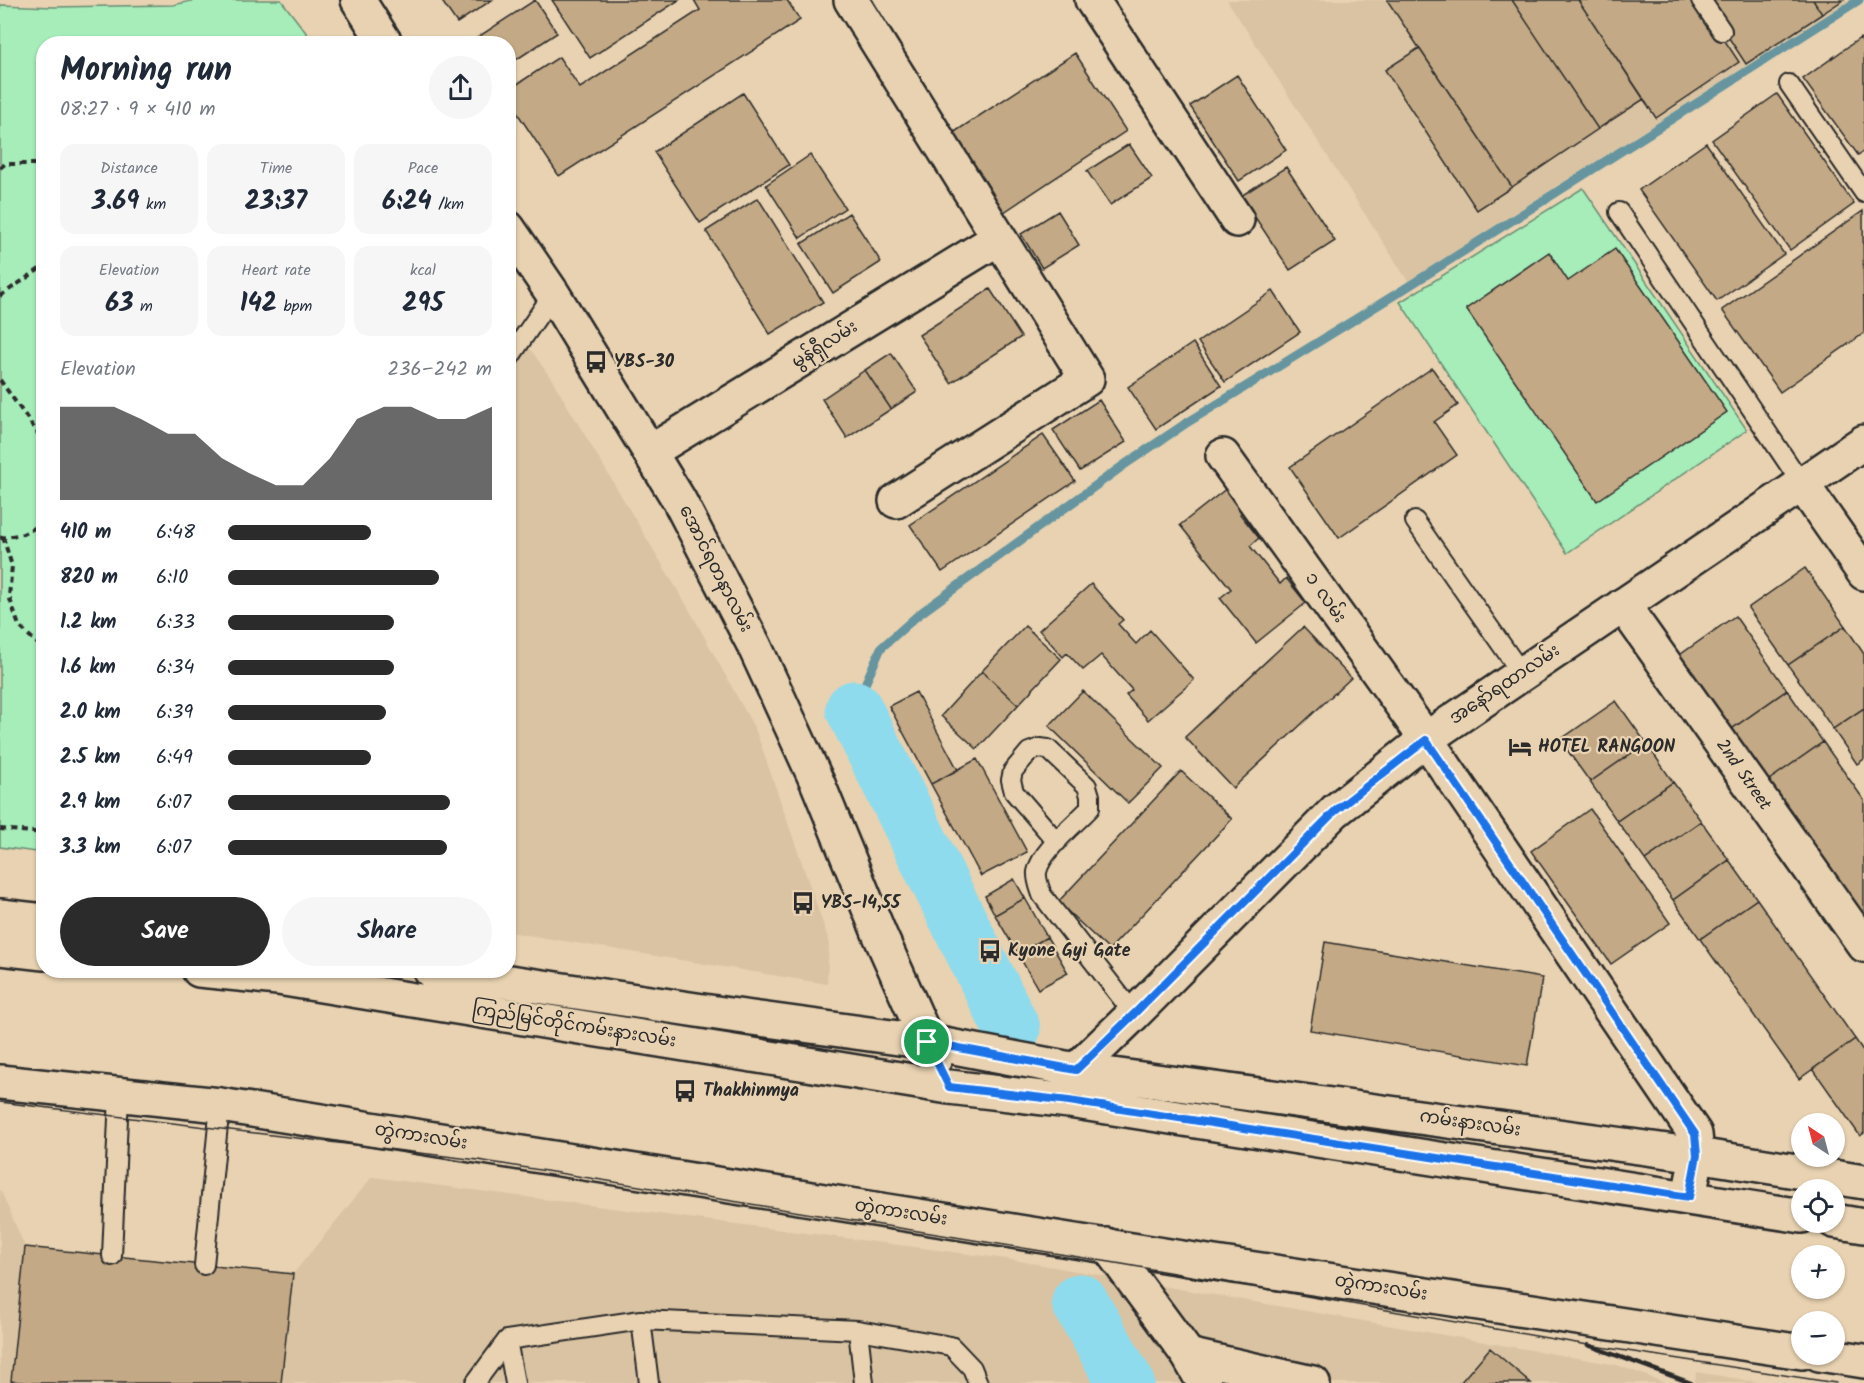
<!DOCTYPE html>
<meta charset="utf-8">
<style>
:root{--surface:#fff;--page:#f6f6f7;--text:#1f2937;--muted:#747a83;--accent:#2b2b2b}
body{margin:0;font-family:Kalam,"Noto Sans Myanmar",sans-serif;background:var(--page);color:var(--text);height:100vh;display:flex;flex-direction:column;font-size:22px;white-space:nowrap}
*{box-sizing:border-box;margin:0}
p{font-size:20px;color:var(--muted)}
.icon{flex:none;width:33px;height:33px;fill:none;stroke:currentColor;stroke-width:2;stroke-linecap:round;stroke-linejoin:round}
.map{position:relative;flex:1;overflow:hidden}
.panel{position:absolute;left:36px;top:36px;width:480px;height:942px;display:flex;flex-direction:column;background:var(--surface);border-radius:24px;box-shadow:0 2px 4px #0004}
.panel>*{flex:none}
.needle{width:39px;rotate:324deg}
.buttons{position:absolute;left:1791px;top:1113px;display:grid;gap:12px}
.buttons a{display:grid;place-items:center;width:54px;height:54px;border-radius:50%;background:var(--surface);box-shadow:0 2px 4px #0004;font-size:30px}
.pin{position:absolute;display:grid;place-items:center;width:51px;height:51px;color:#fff;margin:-26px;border:3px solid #fff;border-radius:50%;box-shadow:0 2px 6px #0007}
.round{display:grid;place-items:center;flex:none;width:63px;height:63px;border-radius:32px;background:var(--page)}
.summary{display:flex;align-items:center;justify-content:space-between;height:102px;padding:0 24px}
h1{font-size:33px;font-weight:800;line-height:45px}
.figures{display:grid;grid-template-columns:repeat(3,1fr);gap:9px;height:102px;padding:6px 24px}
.figures div{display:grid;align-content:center;border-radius:15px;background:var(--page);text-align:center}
.figures b{font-size:26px;font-weight:800}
.figures small{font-size:16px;font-weight:400}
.figures p{font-size:16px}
.chart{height:168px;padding:12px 24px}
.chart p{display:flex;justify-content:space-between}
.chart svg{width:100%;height:108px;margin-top:6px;fill:var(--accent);opacity:.7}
.button{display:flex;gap:12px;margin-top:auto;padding:12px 24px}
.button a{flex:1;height:69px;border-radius:36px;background:var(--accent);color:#fff;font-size:24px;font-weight:800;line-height:69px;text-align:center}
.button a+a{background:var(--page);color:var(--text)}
ul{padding:0 24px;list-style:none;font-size:20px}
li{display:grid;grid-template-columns:96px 72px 1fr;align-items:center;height:45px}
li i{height:15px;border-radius:8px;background:var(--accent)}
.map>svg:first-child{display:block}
</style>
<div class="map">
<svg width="1864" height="1383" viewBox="0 0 1864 1383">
<rect width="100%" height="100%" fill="#e8d2b1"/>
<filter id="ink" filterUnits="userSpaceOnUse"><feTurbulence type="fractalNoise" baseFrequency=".0167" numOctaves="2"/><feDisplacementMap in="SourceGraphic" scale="12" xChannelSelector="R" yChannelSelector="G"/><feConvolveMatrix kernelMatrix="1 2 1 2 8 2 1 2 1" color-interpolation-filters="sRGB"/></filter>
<g filter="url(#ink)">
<path fill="#d9c3a2" d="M 1227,0 L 1850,0 L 1408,281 Z
M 508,317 L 552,380 L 690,611 L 756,731 L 829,941 L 827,984 L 509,932 Z
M 372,1177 L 1007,1259 L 1617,1365 L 1666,1383 L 0,1383 L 0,1189 L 25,1247 L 293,1274 Z
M 1696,1372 L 1763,1383 L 1695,1383 Z"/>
<path fill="#a6edba" stroke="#688c72" stroke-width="1.5" d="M 196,0 L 281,0 L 314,43 L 44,44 L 43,853 L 0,847 L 0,5 L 54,7 L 173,5 Z
M 1583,188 L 1747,430 L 1567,553 L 1400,302 Z"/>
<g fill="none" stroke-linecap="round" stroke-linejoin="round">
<path stroke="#66959f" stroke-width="9" d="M 854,709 L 881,648 L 918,615 L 1124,465 L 1185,424 L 1401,291 L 1859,0"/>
<path stroke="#8edbed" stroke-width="57" d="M 854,709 L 1012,1029
M 1080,1302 L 1126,1383"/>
</g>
<path fill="#c3a985" stroke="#2b2b2b" stroke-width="1.5" d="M 441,0 L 492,0 L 457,23 Z
M 535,0 L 557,33 L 508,65 L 508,44 L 478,44 L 475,39 Z
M 552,0 L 679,0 L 590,58 Z
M 694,0 L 787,0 L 800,20 L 559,176 L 508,99 L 508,90 L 559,57 L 580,88 L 700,10 Z
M 1387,0 L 1512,0 L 1598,129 L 1512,187 Z
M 1512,0 L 1578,0 L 1644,99 L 1598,129 Z
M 1578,0 L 1698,0 L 1739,62 L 1656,118 Z
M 1704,0 L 1813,0 L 1822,14 L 1746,64 Z
M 1813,0 L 1843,0 L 1822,14 Z
M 1860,38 L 1864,44 L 1864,151 L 1858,155 L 1803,79 Z
M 1419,48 L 1512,187 L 1477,210 L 1385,70 Z
M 1075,53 L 1126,131 L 1004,212 L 953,133 Z
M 1237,75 L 1286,150 L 1239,181 L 1190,106 Z
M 743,93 L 789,165 L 700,223 L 654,152 Z
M 1777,94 L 1854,204 L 1790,250 L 1712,140 Z
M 1706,143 L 1784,254 L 1717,301 L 1639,190 Z
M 1129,144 L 1152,178 L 1110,205 L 1087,171 Z
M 810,155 L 845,208 L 800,238 L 766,185 Z
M 1286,167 L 1335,241 L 1290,270 L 1241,196 Z
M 758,198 L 823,302 L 770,334 L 706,231 Z
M 1058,211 L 1079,245 L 1042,268 L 1021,234 Z
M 1863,211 L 1864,333 L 1780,392 L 1722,310 Z
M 849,213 L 881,262 L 833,293 L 801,244 Z
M 1615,249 L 1727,412 L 1597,501 L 1466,309 L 1549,252 L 1568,281 Z
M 990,289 L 1021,337 L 951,383 L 919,335 Z
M 1273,291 L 1300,332 L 1225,382 L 1198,342 Z
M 1193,343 L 1221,386 L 1156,429 L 1128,387 Z
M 891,353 L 917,392 L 891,409 L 865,370 Z
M 1432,368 L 1458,405 L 1434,422 L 1457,455 L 1339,538 L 1290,467 Z
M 865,370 L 891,409 L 847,438 L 822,399 Z
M 1099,400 L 1126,442 L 1080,471 L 1053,430 Z
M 1043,435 L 1075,481 L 942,572 L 910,525 Z
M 1227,488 L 1245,510 L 1240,514 L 1259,538 L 1250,546 L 1280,584 L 1286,578 L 1306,603 L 1256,643 L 1220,598 L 1231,589 L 1180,525 Z
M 1805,568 L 1845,626 L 1788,665 L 1748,608 Z
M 1091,584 L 1123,620 L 1118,624 L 1136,644 L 1150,630 L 1194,680 L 1148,720 L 1126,695 L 1132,690 L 1101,655 L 1083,670 L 1067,653 L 1063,657 L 1039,630 Z
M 1735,616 L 1787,690 L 1726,733 L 1674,659 Z
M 1025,626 L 1061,659 L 1018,705 L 982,671 Z
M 1845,626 L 1864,654 L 1864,708 L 1833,729 L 1788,665 Z
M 1303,627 L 1351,678 L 1233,788 L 1185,737 Z
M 982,671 L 1018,705 L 977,749 L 941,716 Z
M 1787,690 L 1823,742 L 1762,785 L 1726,733 Z
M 1083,691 L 1163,768 L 1128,803 L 1049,726 Z
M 916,692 L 958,770 L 931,784 L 889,706 Z
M 1616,701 L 1646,743 L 1590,782 L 1560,740 Z
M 1864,708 L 1864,759 L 1857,764 L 1833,729 Z
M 1823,742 L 1864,800 L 1864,923 L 1762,785 Z
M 1646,743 L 1673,782 L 1617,821 L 1590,782 Z
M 977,759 L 1027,852 L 981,876 L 931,784 Z
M 1181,771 L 1232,819 L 1109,950 L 1058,902 Z
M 1673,782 L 1701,821 L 1645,860 L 1617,821 Z
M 1590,809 L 1670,923 L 1611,964 L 1531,851 Z
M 1701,821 L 1729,860 L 1673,900 L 1645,860 Z
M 1729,860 L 1757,899 L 1700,939 L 1673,900 Z
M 1014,879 L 1025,898 L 995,915 L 985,896 Z
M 1025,898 L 1047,937 L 1018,954 L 995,915 Z
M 1757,899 L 1855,1039 L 1799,1079 L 1700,939 Z
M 1047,937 L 1068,973 L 1038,989 L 1018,954 Z
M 1325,942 L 1542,978 L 1527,1066 L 1310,1030 Z
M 1855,1039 L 1864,1052 L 1864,1133 L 1860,1136 L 1813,1069 Z
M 25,1247 L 293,1274 L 281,1383 L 30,1383 L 11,1381 Z
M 1490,1348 L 1531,1383 L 1460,1383 Z"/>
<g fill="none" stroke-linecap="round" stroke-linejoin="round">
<g stroke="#2b2b2b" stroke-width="22">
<path id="service" d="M 1701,0 L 1722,31
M 1789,84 L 1864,193
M 1619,212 L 1802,484
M 508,360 L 553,294
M 1415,521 L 1522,674
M 1057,842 L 1014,792 L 1011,780 L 1013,771 L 1029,752 L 1040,748 L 1048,749 L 1087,786 L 1090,796 L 1090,808 C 1075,824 1041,851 1037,872 C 1036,879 1040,889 1042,895 L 1134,1014
M 112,1256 L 119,1095
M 204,1265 L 220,1105
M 641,1320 L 649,1383
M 858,1330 L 951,1346 L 972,1368 L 978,1383
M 507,1340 L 515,1383
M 475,1383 L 507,1340 L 641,1320 L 858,1330 L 864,1383"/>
</g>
<g stroke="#2b2b2b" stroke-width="38">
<path id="minor" d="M 851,0 L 1087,379 L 896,501
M 1092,0 L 1237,220
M 650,452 L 999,238
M 1223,456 L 1426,739 L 1695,1134 L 1697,1155 L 1689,1197
M 1802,484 L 1864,573
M 1623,605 L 1864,945
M 1188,1355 L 1313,1383"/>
</g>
<g stroke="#2b2b2b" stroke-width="38">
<path id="tertiary" d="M 1107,1245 L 1188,1355 L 1204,1383"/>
</g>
<g stroke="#2b2b2b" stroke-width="38">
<path id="secondary" d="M 0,1082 L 220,1105 L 1195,1260 L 1802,1352
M 1070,1094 L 1076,1070 L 1134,1014 L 1335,811 L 1426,739 L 1864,442
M 1819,1354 L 1864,1361"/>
</g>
<g stroke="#2b2b2b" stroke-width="38">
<path id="primary" d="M 358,0 L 386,44
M 508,228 L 553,294 L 679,500 L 754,645 L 818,784 L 879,933 L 935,1059
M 0,916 L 44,921
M 0,948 L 44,953
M 199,970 L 278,978 L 949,1087 L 1069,1101 L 1802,1216
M 430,970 L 730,1015 L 928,1042 L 1076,1070 L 1697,1155 L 1864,1182
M 1834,1221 L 1864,1226"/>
</g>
<path stroke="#2b2b2b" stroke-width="4" stroke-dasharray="6 4.5" stroke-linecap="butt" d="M 0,168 L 5,164 L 44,164
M 0,296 L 44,266
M 0,380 L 44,442
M 3,537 L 12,566 L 9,596 L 19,626 L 37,643 L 44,643
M 0,538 L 23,534 L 44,523
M 0,829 L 44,833"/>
<use href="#service" stroke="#e8d2b1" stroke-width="18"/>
<use href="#minor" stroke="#e8d2b1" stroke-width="33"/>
<use href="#tertiary" stroke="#e8d2b1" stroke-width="33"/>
<use href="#secondary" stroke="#e8d2b1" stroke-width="33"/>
<use href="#primary" stroke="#e8d2b1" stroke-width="33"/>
<path stroke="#2b2b2b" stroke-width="1.5" d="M 0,1102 L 478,1160 L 1122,1264 L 1588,1345 L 1836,1383"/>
<path stroke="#2b2b2b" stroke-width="4.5" d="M 1588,1345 L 1691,1383"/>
</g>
</g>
<g fill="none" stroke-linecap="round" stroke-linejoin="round" filter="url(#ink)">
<g stroke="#fff" stroke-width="12">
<path id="route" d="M 1426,740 L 1695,1134 L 1697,1155 L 1689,1197 L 1069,1101 L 949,1087 L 927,1042 L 1076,1070 L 1134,1014 L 1335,811 Z"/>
</g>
<use href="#route" stroke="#1a73e8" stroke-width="8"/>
</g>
<defs>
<g id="bus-bare" transform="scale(1.8)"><path d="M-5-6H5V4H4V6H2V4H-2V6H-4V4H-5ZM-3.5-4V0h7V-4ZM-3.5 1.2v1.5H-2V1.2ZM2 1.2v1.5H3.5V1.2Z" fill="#2b2b2b" stroke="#e8d2b1" stroke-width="2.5" paint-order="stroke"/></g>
<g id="hotel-bare" transform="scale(1.8)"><path d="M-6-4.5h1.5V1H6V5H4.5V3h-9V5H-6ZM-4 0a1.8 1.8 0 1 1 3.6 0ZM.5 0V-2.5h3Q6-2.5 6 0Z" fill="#2b2b2b" stroke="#e8d2b1" stroke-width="2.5" paint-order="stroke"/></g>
</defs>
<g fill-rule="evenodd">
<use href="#bus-bare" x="596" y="362"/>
<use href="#hotel-bare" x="1520" y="747"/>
<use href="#bus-bare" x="803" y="903"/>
<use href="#bus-bare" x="990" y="951"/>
<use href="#bus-bare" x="685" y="1091"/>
</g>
<g text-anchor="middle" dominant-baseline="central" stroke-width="4.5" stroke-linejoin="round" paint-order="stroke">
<g font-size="18" fill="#2b2b2b" stroke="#e8d2b1">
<text transform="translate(825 345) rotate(-32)">မွန်ရှီလမ်း</text>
<text transform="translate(715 569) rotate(63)">အောင်ရတနာလမ်း</text>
<text transform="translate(1325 598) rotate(55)">၁ လမ်း</text>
<text transform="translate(1505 685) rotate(-34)">အနော်ရထာလမ်း</text>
<text transform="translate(1743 775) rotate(55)">2nd Street</text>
<text transform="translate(574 1026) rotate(9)">ကြည်မြင်တိုင်ကမ်းနားလမ်း</text>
<text transform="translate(1470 1124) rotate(8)">ကမ်းနားလမ်း</text>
<text transform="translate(421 1137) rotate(9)">တွဲကားလမ်း</text>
<text transform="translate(901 1213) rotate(9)">တွဲကားလမ်း</text>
<text transform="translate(1381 1288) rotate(9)">တွဲကားလမ်း</text>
</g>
<g font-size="18" font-weight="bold" fill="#2b2b2b" stroke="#e8d2b1" text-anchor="start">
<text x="614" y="362">YBS-30</text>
<text x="1538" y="747">HOTEL RANGOON</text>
<text x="821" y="903">YBS-14,55</text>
<text x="1008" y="951">Kyone Gyi Gate</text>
<text x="703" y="1091">Thakhinmya</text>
</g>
</g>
</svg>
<div class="buttons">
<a><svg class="needle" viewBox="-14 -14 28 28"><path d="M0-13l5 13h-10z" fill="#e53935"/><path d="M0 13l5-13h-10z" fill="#747a83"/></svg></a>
<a><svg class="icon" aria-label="locate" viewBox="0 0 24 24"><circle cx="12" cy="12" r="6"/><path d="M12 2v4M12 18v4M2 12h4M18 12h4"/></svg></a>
<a>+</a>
<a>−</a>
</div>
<div class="pin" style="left:927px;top:1042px;background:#1e9e55"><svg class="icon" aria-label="arrive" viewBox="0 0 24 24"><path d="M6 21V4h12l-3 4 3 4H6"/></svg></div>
<section class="panel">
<div class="summary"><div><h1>Morning run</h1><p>08:27 · 9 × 410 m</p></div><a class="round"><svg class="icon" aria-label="share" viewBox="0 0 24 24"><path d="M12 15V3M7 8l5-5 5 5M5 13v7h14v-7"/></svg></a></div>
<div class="figures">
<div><p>Distance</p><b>3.69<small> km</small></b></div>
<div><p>Time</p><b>23:37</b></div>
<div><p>Pace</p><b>6:24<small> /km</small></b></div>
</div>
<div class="figures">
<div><p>Elevation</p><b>63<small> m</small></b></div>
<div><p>Heart rate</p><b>142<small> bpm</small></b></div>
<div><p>kcal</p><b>295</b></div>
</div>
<div class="chart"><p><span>Elevation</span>236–242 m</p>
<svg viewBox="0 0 160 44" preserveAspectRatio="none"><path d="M0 44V6L10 6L20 6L30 11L40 17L50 17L60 27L70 33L80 38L90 38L100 27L110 11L120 6L130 6L140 11L150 11L160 6V44z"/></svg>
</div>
<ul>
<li><b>410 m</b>6:48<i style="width:54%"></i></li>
<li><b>820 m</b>6:10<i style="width:80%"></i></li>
<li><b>1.2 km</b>6:33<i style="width:63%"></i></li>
<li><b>1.6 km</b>6:34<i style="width:63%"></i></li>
<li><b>2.0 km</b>6:39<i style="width:60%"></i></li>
<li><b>2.5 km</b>6:49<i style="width:54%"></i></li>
<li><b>2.9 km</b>6:07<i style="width:84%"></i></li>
<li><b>3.3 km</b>6:07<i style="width:83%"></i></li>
</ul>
<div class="button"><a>Save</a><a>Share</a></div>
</section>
</div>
